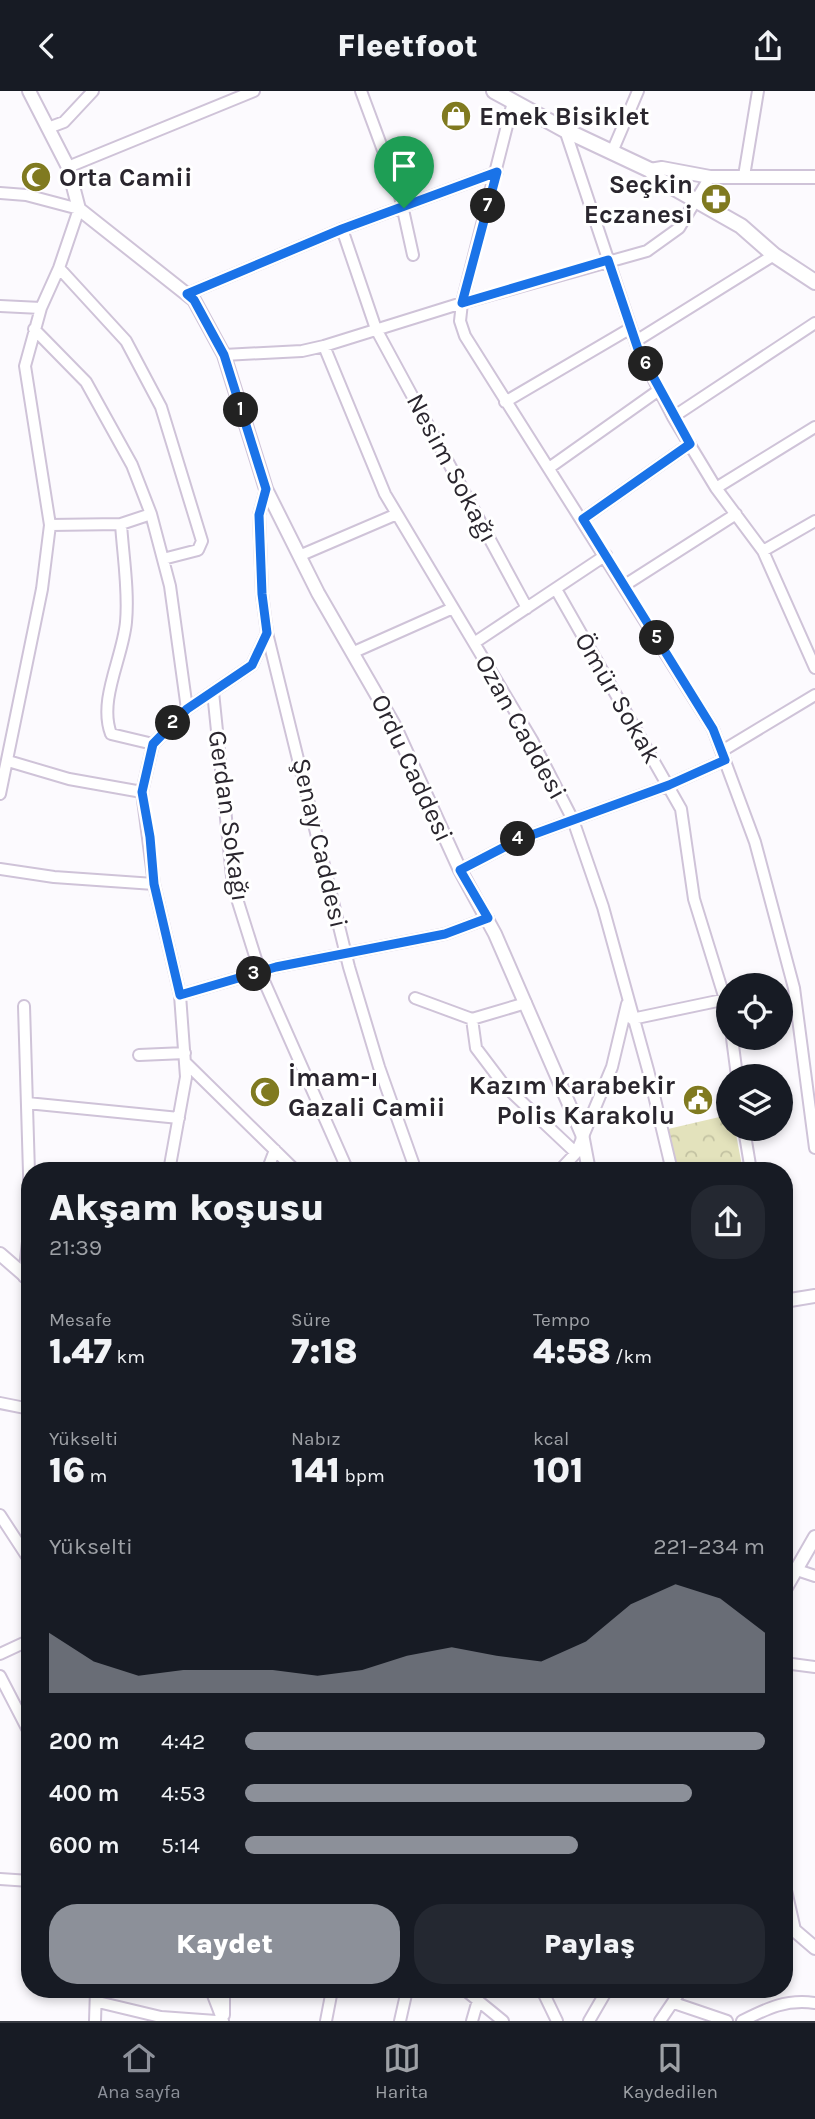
<!DOCTYPE html>
<html lang="tr">
<meta charset="utf-8">
<style>
:root{--surface:#171b24;--page:#242831;--text:#f1f3f6;--muted:#9ea1a6;--line:#363941;--accent:#8c9099}
body{margin:0;font-family:Karla,sans-serif;background:var(--page);color:var(--text);height:100vh;display:flex;flex-direction:column;font-size:26px;white-space:nowrap}
*{box-sizing:border-box;margin:0}
p{font-size:23px;color:var(--muted)}
.icon{flex:none;width:38px;height:38px;fill:none;stroke:currentColor;stroke-width:2;stroke-linecap:round;stroke-linejoin:round}
.map{position:relative;flex:1;overflow:hidden}
.panel{position:absolute;left:21px;top:1071px;width:772px;height:836px;display:flex;flex-direction:column;background:var(--surface);border-radius:28px;box-shadow:0 4px 10px #0003}
.panel>*{flex:none}
.buttons{position:absolute;left:716px;top:882px;display:grid;gap:14px}
.buttons a{display:grid;place-items:center;width:77px;height:77px;border-radius:50%;background:var(--surface);box-shadow:0 4px 10px #0003;font-size:35px}
.pin{position:absolute;display:grid;place-items:center;width:60px;height:60px;color:#fff;margin:-72px -30px;border-radius:50% 50% 50% 0;rotate:-45deg;box-shadow:0 0 7px #0007}
.pin .icon{rotate:45deg}
.km{position:absolute;width:35px;height:35px;margin:-18px;border-radius:50%;background:#222;color:#fff;font-size:19px;line-height:35px;text-align:center}
.round{display:grid;place-items:center;flex:none;width:74px;height:74px;border-radius:28px;background:var(--page)}
.headline{display:flex;align-items:center;justify-content:space-between;height:119px;padding:0 28px}
h1{font-size:38px;font-weight:800;line-height:52px}
.stats{display:grid;grid-template-columns:repeat(3,1fr);gap:10px;height:119px;padding:7px 28px}
.stats div{display:grid;align-content:center}
.stats b{font-size:35px;font-weight:800}
.stats small{font-size:19px;font-weight:400}
.stats p{font-size:19px}
.chart{height:196px;padding:14px 28px}
.chart p{display:flex;justify-content:space-between}
.chart svg{width:100%;height:126px;margin-top:7px;fill:var(--accent);opacity:.7}
.primary-button{display:flex;gap:14px;margin-top:auto;padding:14px 28px}
.primary-button a{flex:1;height:80px;border-radius:28px;background:var(--accent);color:#fff;font-size:28px;font-weight:800;line-height:80px;text-align:center}
.primary-button a+a{background:var(--page);color:var(--text)}
ul{padding:0 28px;list-style:none;font-size:23px}
li{display:grid;grid-template-columns:112px 84px 1fr;align-items:center;height:52px}
li i{height:18px;border-radius:9px;background:var(--accent)}
header{display:flex;justify-content:space-between;align-items:center;height:91px;padding:0 28px;background:var(--surface);font-size:32px;font-weight:800}
.dock{display:flex;justify-content:space-around;align-items:center;height:98px;border-top:2px solid var(--line);background:var(--surface);font-size:19px;color:var(--muted)}
.dock a{display:grid;justify-items:center;gap:4px}
.dock .active{color:var(--accent)}
.map>svg:first-child{display:block}
</style>
<header><svg class="icon" aria-label="back" viewBox="0 0 24 24"><path d="M15 5l-7 7 7 7"/></svg>Fleetfoot<svg class="icon" aria-label="share" viewBox="0 0 24 24"><path d="M12 15V3M7 8l5-5 5 5M5 13v7h14v-7"/></svg></header>
<div class="map">
<svg width="815" height="1930" viewBox="0 0 815 1930">
<defs>
<pattern id="park-crowns" width="20" height="18" patternUnits="userSpaceOnUse" patternTransform="scale(1.75)"><rect width="20" height="18" fill="#e3e2bc"/><path d="M2 6a3 3 0 1 1 6 0M12 15a3 3 0 1 1 6 0" fill="none" stroke="#c3c2a2"/></pattern>
</defs>
<rect width="100%" height="100%" fill="#fcfafe"/>
<path fill="url(#park-crowns)" d="M 728,1024 L 728,1038 L 735,1038 L 743,1080 L 678,1080 L 668,1038 Z"/>
<g fill="none" stroke-linecap="round" stroke-linejoin="round">
<g stroke="#cfc3d8" stroke-width="14">
<path id="minor" d="M 361,0 L 400,105 L 413,164
M 513,11 L 462,212 L 460,230 L 465,245 L 713,638 L 755,751 L 794,897 L 815,1057
M 48,37 L 64,31 L 93,0
M 565,39 L 638,258 L 673,326 L 716,397 L 763,460 L 815,577
M 612,61 L 638,0
M 68,76 L 254,0
M 744,85 L 758,0
M 0,102 L 26,104 L 79,118 L 59,177 L 41,217 L 25,275 L 50,434 L 42,498 L 0,703
M 342,138 L 376,238 L 527,517
M 59,177 L 126,250 L 161,316 L 202,450 L 198,459 L 163,468
M 187,203 L 342,138 L 497,81
M 0,215 L 41,217
M 34,238 L 86,291 L 132,374 L 151,423 L 170,495 L 187,618
M 636,250 L 774,164
M 324,255 L 385,403 L 532,649 L 573,729 L 603,816 L 648,979 L 672,1080
M 224,264 L 302,260 L 324,255 L 462,212 L 647,160 L 679,137 L 710,86
M 505,311 L 631,237
M 673,326 L 815,232
M 549,377 L 659,299
M 716,397 L 815,336
M 583,428 L 690,353
M 121,433 C 123,464 129,500 126,531 C 123,566 98,609 111,643 L 153,653
M 50,434 L 121,433 L 151,423
M 763,460 L 815,430
M 299,465 L 397,423
M 625,494 L 736,423
M 557,500 L 681,718 L 694,808 L 728,918
M 267,542 L 349,876 L 379,976 L 416,1080
M 474,552 L 606,464
M 354,561 L 453,517
M 213,601 L 233,795 L 260,881 L 348,1080
M 722,660 L 815,604
M 8,670 L 69,688 L 142,701
M 0,778 L 54,786 L 154,793
M 460,779 L 518,749 L 669,694 L 725,669
M 180,904 L 276,876 L 445,843 L 488,827
M 415,907 L 472,928
M 526,912 L 472,928 L 476,957 L 504,994 L 576,1062
M 24,915 L 30,1115
M 632,928 L 727,908
M 732,947 L 737,985
M 139,964 L 185,962
M 185,971 L 296,1080
M 27,1012 L 179,1027
M 744,1038 L 751,1080
M 169,1080 L 186,986 L 180,904 L 154,793 L 142,701 L 153,653 L 187,618 L 252,574 L 267,542 L 262,503 L 259,424 L 266,398
M 267,1080 L 275,1059
M 559,1080 L 576,1062 L 612,976 L 627,913
M 24,1186 L 30,1133
M 0,1312 L 30,1318
M 0,1424 L 30,1470
M 797,1479 L 815,1485
M 0,1563 L 30,1549
M 784,1572 L 815,1576
M 0,1585 L 30,1643
M 0,1788 L 30,1790
M 211,1899 L 223,1930
M 465,1899 L 503,1930
M 542,1899 L 557,1930
M 98,1911 L 161,1926 L 216,1930
M 674,1912 L 727,1930
M 224,1924 L 224,1899
M 95,1930 L 96,1899
M 326,1930 L 332,1899
M 400,1930 L 407,1899
M 472,1930 L 478,1909
M 589,1930 L 607,1899
M 660,1930 L 681,1899
M 742,1930 C 768,1917 786,1908 815,1912"/>
</g>
<g stroke="#cfc3d8" stroke-width="16">
<path id="tertiary" d="M 29,0 L 68,76 L 79,118 L 194,209 L 224,264 L 266,398 L 318,502 L 394,634 L 460,779 L 495,843 L 582,1043 L 589,1080
M 650,79 L 662,77 L 710,86 L 815,86
M 0,1163 L 30,1189
M 784,1210 L 815,1205
M 784,1500 L 815,1446
M 784,1795 L 794,1839 L 815,1857"/>
</g>
<g stroke="#cfc3d8" stroke-width="18">
<path id="secondary" d="M 494,0 L 565,39 L 650,79 L 660,89 L 741,135 L 774,164 L 815,191"/>
</g>
<use href="#minor" stroke="#fff" stroke-width="10"/>
<use href="#tertiary" stroke="#fff" stroke-width="12"/>
<use href="#secondary" stroke="#fff" stroke-width="14"/>
</g>
<g fill="none" stroke-linecap="round" stroke-linejoin="round">
<g stroke="#fff" stroke-width="14">
<path id="route" d="M 497,81 L 462,212 L 608,169 L 638,258 L 690,353 L 583,428 L 713,638 L 725,669 L 669,694 L 518,749 L 460,779 L 488,827 L 445,843 L 276,876 L 180,904 L 154,793 L 150,746 L 142,701 L 153,653 L 187,618 L 252,574 L 267,542 L 262,503 L 259,424 L 266,398 L 224,264 L 194,209 L 187,203 L 342,138 Z"/>
</g>
<use href="#route" stroke="#1a73e8" stroke-width="9"/>
</g>
<defs>
<g id="shop-disc" transform="scale(1.575)"><circle r="9.5" fill="#807a20" stroke="#fff"/><path d="M-5-2.5h2.3a2.7 3.5 0 0 1 5.4 0H5L5.5 6h-11ZM-1.5-2.5h3a1.5 2.3 0 0 0-3 0Z" fill="#fff"/></g>
<g id="mosque-disc" transform="scale(1.575)"><circle r="9.5" fill="#807a20" stroke="#fff"/><path d="M3.5-4.9A6 6 0 1 0 3.5 4.9A5 5 0 1 1 3.5-4.9Z" fill="#fff"/></g>
<g id="pharmacy-disc" transform="scale(1.575)"><circle r="9.5" fill="#807a20" stroke="#fff"/><path d="M-2-6h4v4h4v4h-4v4h-4v-4h-4v-4h4Z" fill="#fff"/></g>
<g id="civic-disc" transform="scale(1.575)"><circle r="9.5" fill="#807a20" stroke="#fff"/><path d="M-.6-6.5H3V-4.5H.6V-3L4-1V1h2V6H-6V1h2V-1L-.6-3ZM-1.2 2.5V6h2.4V2.5Z" fill="#fff"/></g>
</defs>
<g fill-rule="evenodd">
<use href="#shop-disc" x="456" y="25"/>
<use href="#mosque-disc" x="36" y="86"/>
<use href="#pharmacy-disc" x="716" y="108"/>
<use href="#mosque-disc" x="265" y="1001"/>
<use href="#civic-disc" x="698" y="1009"/>
</g>
<g text-anchor="middle" dominant-baseline="central" stroke-width="6" stroke-linejoin="round" paint-order="stroke">
<g font-size="26" font-weight="bold" fill="#2a262e" stroke="#fff" text-anchor="start">
<text x="479" y="25">Emek Bisiklet</text>
<text x="59" y="86">Orta Camii</text>
<text x="693" y="93" text-anchor="end">Seçkin<tspan x="693" dy="30">Eczanesi</tspan></text>
<text x="288" y="986">İmam-ı<tspan x="288" dy="30">Gazali Camii</tspan></text>
<text x="675" y="994" text-anchor="end">Kazım Karabekir<tspan x="675" dy="30">Polis Karakolu</tspan></text>
</g>
<g font-size="26" fill="#2a262e" stroke="#fff">
<text transform="translate(452 377) rotate(62)">Nesim Sokağı</text>
<text transform="translate(618 607) rotate(60)">Ömür Sokak</text>
<text transform="translate(521 636) rotate(61)">Ozan Caddesi</text>
<text transform="translate(412 677) rotate(65)">Ordu Caddesi</text>
<text transform="translate(229 725) rotate(82)">Gerdan Sokağı</text>
<text transform="translate(320 752) rotate(77)">Şenay Caddesi</text>
</g>
</g>
</svg>
<div class="buttons">
<a><svg class="icon" aria-label="locate" viewBox="0 0 24 24"><circle cx="12" cy="12" r="6"/><path d="M12 2v4M12 18v4M2 12h4M18 12h4"/></svg></a>
<a><svg class="icon" aria-label="layers" viewBox="0 0 24 24"><path d="M12 4l9 5-9 5-9-5zM3 14l9 5 9-5"/></svg></a>
</div>
<div class="pin" style="left:404px;top:117px;background:#1e9e55"><svg class="icon" aria-label="arrive" viewBox="0 0 24 24"><path d="M6 21V4h12l-3 4 3 4H6"/></svg></div>
<b class="km" style="left:241px;top:319px">1</b>
<b class="km" style="left:173px;top:632px">2</b>
<b class="km" style="left:254px;top:883px">3</b>
<b class="km" style="left:518px;top:748px">4</b>
<b class="km" style="left:657px;top:547px">5</b>
<b class="km" style="left:646px;top:273px">6</b>
<b class="km" style="left:488px;top:115px">7</b>
<section class="panel">
<div class="headline"><div><h1>Akşam koşusu</h1><p>21:39</p></div><a class="round"><svg class="icon" aria-label="share" viewBox="0 0 24 24"><path d="M12 15V3M7 8l5-5 5 5M5 13v7h14v-7"/></svg></a></div>
<div class="stats">
<div><p>Mesafe</p><b>1.47<small> km</small></b></div>
<div><p>Süre</p><b>7:18</b></div>
<div><p>Tempo</p><b>4:58<small> /km</small></b></div>
</div>
<div class="stats">
<div><p>Yükselti</p><b>16<small> m</small></b></div>
<div><p>Nabız</p><b>141<small> bpm</small></b></div>
<div><p>kcal</p><b>101</b></div>
</div>
<div class="chart"><p><span>Yükselti</span>221–234 m</p>
<svg viewBox="0 0 160 44" preserveAspectRatio="none"><path d="M0 44V23L10 33L20 38L30 36L40 36L50 36L60 38L70 36L80 31L90 28L100 31L110 33L120 26L130 13L140 6L150 11L160 23V44z"/></svg>
</div>
<ul>
<li><b>200 m</b>4:42<i style="width:100%"></i></li>
<li><b>400 m</b>4:53<i style="width:86%"></i></li>
<li><b>600 m</b>5:14<i style="width:64%"></i></li>
</ul>
<div class="primary-button"><a>Kaydet</a><a>Paylaş</a></div>
</section>
</div>
<nav class="dock">
<a class="active"><svg class="icon" aria-label="home" viewBox="0 0 24 24"><path d="M3 11l9-7 9 7M6 9v11h12V9"/></svg>Ana sayfa</a>
<a><svg class="icon" aria-label="map" viewBox="0 0 24 24"><path d="M3 6l6-2 6 2 6-2v14l-6 2-6-2-6 2zM9 4v14M15 6v14"/></svg>Harita</a>
<a><svg class="icon" aria-label="saved" viewBox="0 0 24 24"><path d="M7 4h10v16l-5-4-5 4z"/></svg>Kaydedilen</a>
</nav>
